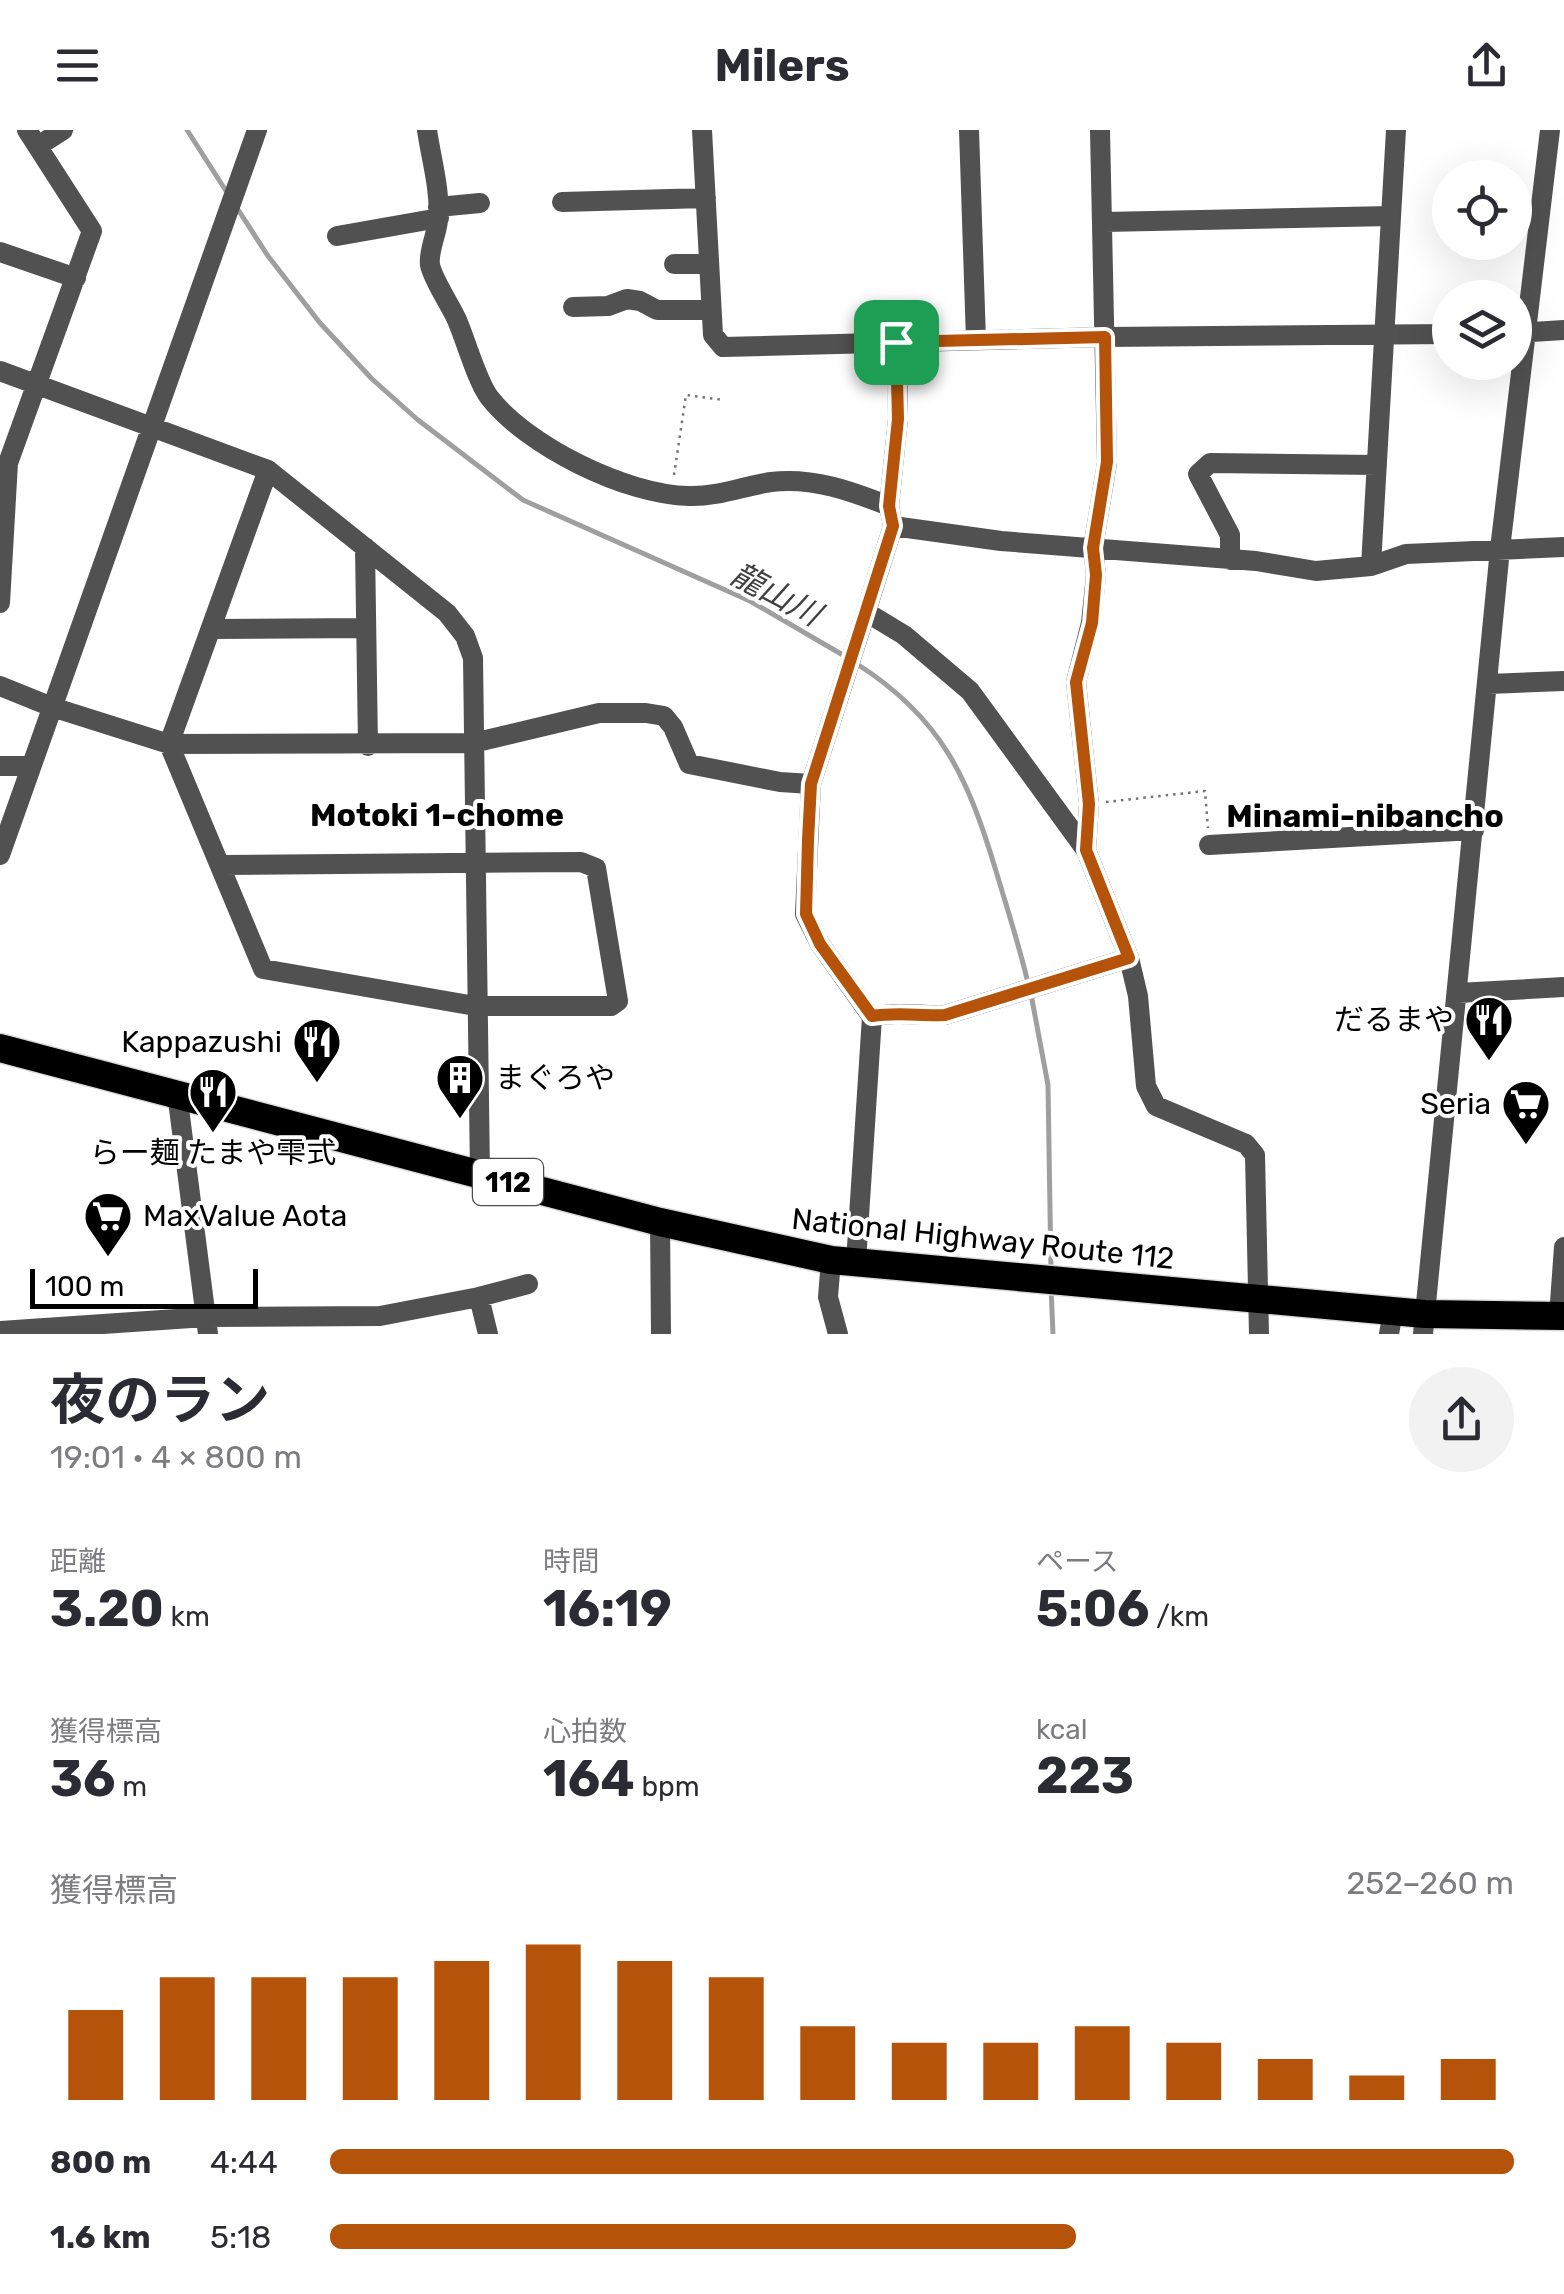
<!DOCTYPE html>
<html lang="ja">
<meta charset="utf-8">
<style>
:root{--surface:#fff;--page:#f2f2f3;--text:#2b2b33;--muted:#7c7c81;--accent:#b45309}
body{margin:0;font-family:Rubik,"Noto Sans JP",sans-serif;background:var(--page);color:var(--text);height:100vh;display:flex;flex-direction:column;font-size:38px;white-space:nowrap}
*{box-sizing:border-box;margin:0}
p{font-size:32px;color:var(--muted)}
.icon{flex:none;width:55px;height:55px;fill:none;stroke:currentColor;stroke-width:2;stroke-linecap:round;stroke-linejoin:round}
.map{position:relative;height:1204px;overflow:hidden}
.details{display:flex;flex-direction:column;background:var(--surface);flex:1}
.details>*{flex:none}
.tools{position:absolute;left:1432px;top:30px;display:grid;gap:20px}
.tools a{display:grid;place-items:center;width:100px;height:100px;border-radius:50%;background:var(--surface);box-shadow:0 10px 40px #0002;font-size:50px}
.scale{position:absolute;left:30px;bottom:25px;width:228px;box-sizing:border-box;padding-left:10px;border:5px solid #000;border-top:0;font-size:28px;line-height:35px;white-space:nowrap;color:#000;-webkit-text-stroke:8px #fff;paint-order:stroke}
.pin{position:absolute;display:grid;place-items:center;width:85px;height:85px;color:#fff;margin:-42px;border-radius:20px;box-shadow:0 5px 15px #0006}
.round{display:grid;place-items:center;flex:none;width:105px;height:105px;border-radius:52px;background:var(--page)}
.summary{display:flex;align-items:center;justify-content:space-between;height:170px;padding:0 50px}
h1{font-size:55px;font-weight:700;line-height:75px}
.stats{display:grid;grid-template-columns:repeat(3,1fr);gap:15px;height:170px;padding:10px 50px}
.stats div{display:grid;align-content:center}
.stats b{font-size:50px;font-weight:700}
.stats small{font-size:28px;font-weight:400}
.stats p{font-size:28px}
.chart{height:280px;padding:20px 50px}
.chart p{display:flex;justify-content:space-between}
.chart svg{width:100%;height:180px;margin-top:10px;stroke:var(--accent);stroke-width:6}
ul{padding:0 50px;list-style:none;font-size:32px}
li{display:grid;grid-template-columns:160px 120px 1fr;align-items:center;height:75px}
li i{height:25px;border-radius:12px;background:var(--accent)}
header{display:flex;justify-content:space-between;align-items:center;height:130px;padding:0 50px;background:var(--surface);font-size:45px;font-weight:700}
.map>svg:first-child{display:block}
</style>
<header><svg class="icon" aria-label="menu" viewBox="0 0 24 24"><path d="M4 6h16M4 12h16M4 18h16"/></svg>Milers<svg class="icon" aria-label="share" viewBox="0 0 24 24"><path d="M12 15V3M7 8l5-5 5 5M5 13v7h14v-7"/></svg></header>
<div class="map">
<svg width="1564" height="1204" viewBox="0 0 1564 1204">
<rect width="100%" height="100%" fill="#fff"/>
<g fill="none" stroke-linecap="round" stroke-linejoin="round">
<path stroke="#9f9f9f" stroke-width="5" d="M 187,0 L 228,64
M 237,78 L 268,126 L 320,193 L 372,249 L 418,290 L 523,370 L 750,471 L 848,528
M 857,534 C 942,588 968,648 996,741 C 1007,778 1019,815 1028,853
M 1031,864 L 1048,955 L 1051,1141
M 1051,1157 L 1053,1204"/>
<g stroke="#dbdbdb" stroke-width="31">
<path id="highway" d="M 0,918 L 660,1092 L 831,1130 L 1425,1184 L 1564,1186"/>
</g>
<path stroke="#737373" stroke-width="2.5" stroke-dasharray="2.5 5" stroke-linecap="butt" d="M 674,345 L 686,265 L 724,270
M 1106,672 L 1205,661 L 1208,698"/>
<path stroke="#515151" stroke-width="20" d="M 427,0 C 431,28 441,62 438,90 C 437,104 428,121 430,135 C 433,150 451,176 457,190 C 466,211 477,251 489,267 C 527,316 626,365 689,366 C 717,367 744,356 771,352 C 813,347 851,361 889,376 L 893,396 L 1001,411 L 1256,431 L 1316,441 L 1371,436 L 1406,424 L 1564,417
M 702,0 L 713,205 L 723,217 L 1105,207 L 1450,204
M 969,0 L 976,210
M 38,16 L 63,0
M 562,72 L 706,68
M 438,77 L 480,73
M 1104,92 L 1391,86
M 337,106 L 439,88
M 0,122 L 76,148
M 674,134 L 709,134
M 573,177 L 608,176 L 627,169 L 640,171 L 657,180 L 711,180
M 1515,203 L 1564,200
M 0,241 L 268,340 L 447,483 L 465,506 L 473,528 L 480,1044
M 889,376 L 898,289 L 897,212
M 893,396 L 866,482 L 904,505 L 970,561 L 1086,720 L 1129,828
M 365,417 L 368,616
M 1230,430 L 1230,405 L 1198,344 L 1210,333 L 1377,335
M 1371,436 L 1396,0
M 0,473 L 8,333 L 92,101 L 27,0
M 211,499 L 366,498
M 1488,554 L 1564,551
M 0,556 L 52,577 L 169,614 L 473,613 L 599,583 L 646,583 L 664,586 L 673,597 L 689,634 L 780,652 L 811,654
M 0,636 L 31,636
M 1209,715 L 1474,700
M 1086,720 L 1089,674 L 1076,552 L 1091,493 L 1096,445 L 1093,418 L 1107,333 L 1100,0
M 0,725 L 257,0
M 222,735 L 581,732 L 596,738 L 618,871 L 611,876 L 475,876 L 263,839 L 169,614 L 268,340
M 1458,863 L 1564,857
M 872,887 C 899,881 918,886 945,885 L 1129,828 L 1138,866 L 1146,956 L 1156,976 L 1246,1014 L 1255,1025 L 1259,1204
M 177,963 L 208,1204
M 660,1092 L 661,1204
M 831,1130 L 828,1167 L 838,1204
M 856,1132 L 872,887 L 820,814 L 805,784 L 811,654 L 866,482
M 1559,1186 L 1564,1117
M 0,1201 L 206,1187 L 380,1186 L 479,1167
M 488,1204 L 479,1167 L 528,1154
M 1389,1204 L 1393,1181
M 1423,1204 L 1500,419 L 1550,0"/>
<use href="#highway" stroke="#000" stroke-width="28"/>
</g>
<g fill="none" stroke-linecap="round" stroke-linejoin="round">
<g stroke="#fff" stroke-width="20">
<path id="route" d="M 1105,207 L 1107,332 L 1093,418 L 1096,445 L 1092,493 L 1076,552 L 1089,674 L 1086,720 L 1129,828 L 945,885 C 919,886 898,882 872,886 L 820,814 L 806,784 L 808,710 L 811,654 L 893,396 L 889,376 L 898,289 L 896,212 Z"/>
</g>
<use href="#route" stroke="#b45309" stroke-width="12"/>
</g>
<defs>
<g id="restaurant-pin" transform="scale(2.5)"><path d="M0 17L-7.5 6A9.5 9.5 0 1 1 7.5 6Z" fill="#000" stroke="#fff"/><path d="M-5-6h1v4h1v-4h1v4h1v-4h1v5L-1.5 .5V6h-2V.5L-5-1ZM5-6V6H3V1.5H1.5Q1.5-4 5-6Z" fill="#fff"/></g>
<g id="building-pin" transform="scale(2.5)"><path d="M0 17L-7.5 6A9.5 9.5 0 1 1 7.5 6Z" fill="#000" stroke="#fff"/><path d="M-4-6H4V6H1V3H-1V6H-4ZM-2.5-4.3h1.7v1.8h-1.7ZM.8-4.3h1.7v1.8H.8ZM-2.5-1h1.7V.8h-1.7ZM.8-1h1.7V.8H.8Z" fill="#fff"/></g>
<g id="supermarket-pin" transform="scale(2.5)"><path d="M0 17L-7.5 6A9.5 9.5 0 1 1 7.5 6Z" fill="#000" stroke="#fff"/><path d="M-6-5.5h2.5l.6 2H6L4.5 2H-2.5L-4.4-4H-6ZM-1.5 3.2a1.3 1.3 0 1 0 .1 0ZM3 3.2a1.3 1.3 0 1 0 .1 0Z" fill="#fff"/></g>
</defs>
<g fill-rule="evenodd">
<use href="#restaurant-pin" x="1489" y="890"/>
<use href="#restaurant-pin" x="317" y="912"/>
<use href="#building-pin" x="460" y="948"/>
<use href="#restaurant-pin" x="213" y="962"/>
<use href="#supermarket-pin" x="1526" y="974"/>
<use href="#supermarket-pin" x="108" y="1086"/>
</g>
<g text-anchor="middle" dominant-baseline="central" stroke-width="8" stroke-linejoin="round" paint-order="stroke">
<rect fill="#fff" stroke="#4c4c4c" stroke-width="2.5" x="473" y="1029" width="70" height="46" rx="8"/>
<g font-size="28" font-weight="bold" fill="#000">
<text x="508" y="1052">112</text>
</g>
<g font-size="30" fill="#000" stroke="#fff" text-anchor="end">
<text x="1454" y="890">だるまや</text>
<text x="282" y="912">Kappazushi</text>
<text x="495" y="948" text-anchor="start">まぐろや</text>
<text x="1491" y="974">Seria</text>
<text x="213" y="1023" text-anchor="middle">らー麺 たまや雫式</text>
<text x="143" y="1086" text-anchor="start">MaxValue Aota</text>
</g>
<g font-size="30" fill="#000" stroke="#fff">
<text transform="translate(983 1109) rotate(6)">National Highway Route 112</text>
</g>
<g font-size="32" font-style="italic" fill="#404040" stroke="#fff">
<text transform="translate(776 464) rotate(28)">龍山川</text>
</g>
<g font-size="32" font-weight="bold" fill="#000" stroke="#fff">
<text x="437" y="685">Motoki 1-chome</text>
<text x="1365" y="686">Minami-nibancho</text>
</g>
</g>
</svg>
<div class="tools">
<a><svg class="icon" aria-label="locate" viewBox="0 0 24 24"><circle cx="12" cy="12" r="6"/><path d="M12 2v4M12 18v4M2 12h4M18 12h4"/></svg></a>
<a><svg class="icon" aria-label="layers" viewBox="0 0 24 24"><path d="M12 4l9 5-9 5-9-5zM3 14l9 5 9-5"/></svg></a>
</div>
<div class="scale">100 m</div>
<div class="pin" style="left:896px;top:212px;background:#1e9e55"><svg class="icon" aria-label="arrive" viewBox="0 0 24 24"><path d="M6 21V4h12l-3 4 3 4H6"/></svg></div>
</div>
<section class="details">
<div class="summary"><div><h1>夜のラン</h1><p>19:01 · 4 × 800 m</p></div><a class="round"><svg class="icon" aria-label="share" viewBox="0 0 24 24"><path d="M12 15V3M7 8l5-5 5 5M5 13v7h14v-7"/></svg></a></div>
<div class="stats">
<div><p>距離</p><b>3.20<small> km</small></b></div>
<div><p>時間</p><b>16:19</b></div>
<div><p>ペース</p><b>5:06<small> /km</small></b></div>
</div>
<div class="stats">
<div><p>獲得標高</p><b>36<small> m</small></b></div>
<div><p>心拍数</p><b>164<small> bpm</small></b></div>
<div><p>kcal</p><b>223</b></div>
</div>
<div class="chart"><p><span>獲得標高</span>252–260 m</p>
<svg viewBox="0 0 160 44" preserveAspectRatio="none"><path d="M5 44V22M15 44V14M25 44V14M35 44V14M45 44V10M55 44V6M65 44V10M75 44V14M85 44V26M95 44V30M105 44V30M115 44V26M125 44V30M135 44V34M145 44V38M155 44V34"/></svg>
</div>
<ul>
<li><b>800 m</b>4:44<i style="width:100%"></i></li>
<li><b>1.6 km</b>5:18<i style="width:63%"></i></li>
</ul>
</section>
